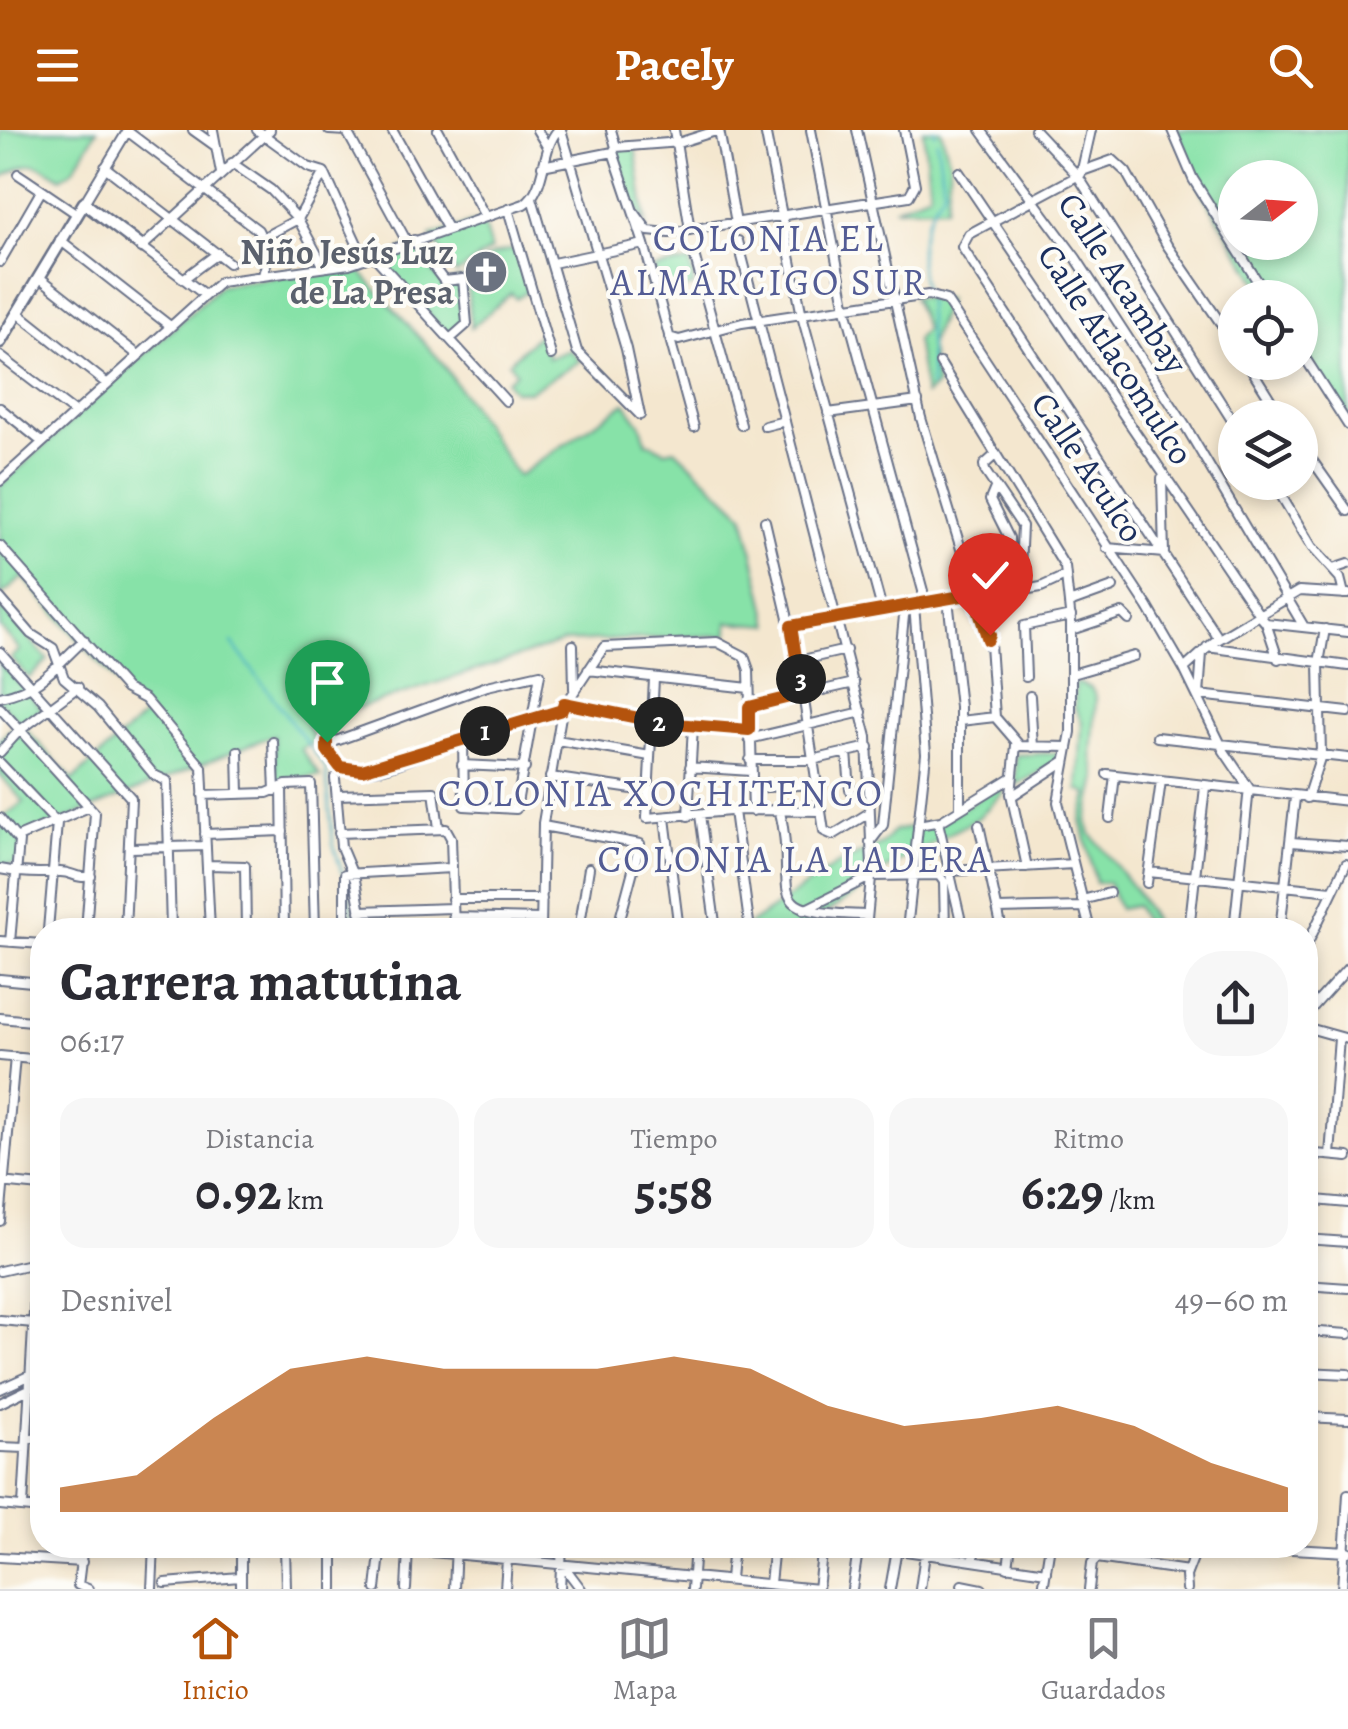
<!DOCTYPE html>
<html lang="es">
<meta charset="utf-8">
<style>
:root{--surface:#fff;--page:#f7f7f7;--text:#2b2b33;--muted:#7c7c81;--line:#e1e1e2;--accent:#b45309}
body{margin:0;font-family:Alegreya,serif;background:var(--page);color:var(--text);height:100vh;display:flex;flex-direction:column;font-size:38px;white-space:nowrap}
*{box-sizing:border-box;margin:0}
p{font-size:32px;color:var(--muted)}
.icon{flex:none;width:55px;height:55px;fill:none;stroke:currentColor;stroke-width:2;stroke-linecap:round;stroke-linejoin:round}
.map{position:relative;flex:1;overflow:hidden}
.drawer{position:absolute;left:30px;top:788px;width:1288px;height:640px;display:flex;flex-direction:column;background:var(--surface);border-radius:40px;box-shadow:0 5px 15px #0003}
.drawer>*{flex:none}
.needle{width:65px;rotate:73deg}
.fabs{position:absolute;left:1218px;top:30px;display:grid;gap:20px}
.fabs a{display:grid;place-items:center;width:100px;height:100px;border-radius:50%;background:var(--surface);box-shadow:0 5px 15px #0003;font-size:50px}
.pin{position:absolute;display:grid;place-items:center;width:85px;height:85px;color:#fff;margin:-102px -42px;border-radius:50% 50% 50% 0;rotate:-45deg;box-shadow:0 0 10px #0007}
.pin .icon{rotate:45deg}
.km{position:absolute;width:50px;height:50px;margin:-25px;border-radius:50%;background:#222;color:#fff;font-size:28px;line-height:50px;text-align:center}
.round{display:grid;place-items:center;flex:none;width:105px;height:105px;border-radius:40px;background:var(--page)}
.headline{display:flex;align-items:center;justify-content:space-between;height:170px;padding:0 30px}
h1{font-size:55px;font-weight:700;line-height:75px}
.figures{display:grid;grid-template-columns:repeat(3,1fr);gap:15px;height:170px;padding:10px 30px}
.figures div{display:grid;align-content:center;border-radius:25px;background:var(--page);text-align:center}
.figures b{font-size:50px;font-weight:700}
.figures small{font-size:28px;font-weight:400}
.figures p{font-size:28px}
.chart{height:280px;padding:20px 30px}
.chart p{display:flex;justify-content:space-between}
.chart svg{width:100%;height:180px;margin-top:10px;fill:var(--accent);opacity:.7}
header{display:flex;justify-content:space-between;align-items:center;height:130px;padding:0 30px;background:var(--accent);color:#fff;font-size:45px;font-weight:700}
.tab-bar{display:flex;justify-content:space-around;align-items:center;height:140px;border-top:2px solid var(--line);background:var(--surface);font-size:28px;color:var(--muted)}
.tab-bar a{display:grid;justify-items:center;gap:5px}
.tab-bar .active{color:var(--accent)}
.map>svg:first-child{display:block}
</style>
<header><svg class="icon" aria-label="menu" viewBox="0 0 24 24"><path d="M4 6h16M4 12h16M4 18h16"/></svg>Pacely<svg class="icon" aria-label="search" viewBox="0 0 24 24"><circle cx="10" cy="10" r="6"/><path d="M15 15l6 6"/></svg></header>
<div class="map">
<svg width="1348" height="1459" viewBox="0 0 1348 1459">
<rect width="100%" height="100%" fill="#fdfcf7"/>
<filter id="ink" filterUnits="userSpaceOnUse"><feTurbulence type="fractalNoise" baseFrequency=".01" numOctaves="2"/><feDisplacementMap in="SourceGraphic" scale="20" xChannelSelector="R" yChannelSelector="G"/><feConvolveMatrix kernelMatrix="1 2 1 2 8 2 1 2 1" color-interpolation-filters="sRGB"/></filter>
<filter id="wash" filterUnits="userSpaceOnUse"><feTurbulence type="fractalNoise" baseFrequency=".0048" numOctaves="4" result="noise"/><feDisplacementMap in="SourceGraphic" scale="40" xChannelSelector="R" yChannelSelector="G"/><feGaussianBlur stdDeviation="2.25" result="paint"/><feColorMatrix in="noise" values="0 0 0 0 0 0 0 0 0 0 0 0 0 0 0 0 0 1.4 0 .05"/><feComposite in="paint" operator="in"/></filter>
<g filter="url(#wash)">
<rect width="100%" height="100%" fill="#f4e7cf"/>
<path fill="#87e2a8" stroke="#518883" stroke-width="2.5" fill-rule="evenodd" d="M 0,0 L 97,0 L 74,39 L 61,48 C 30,27 30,33 0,48 Z
M 923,0 L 941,0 L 950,33 L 946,77 L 894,78 L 930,63 Z
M 1176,0 L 1348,0 L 1348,288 L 1300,218 L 1300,168 L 1267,167 L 1205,67 ZM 1235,48 L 1300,48 L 1300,112 L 1235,112 Z
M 613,16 L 635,17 L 646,93 L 633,76 Z
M 482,90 L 491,119 L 456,144 L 431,106 Z
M 412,116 L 442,154 L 461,148 L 463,194 L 449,207 L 380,129 Z
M 516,118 L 528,161 L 516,168 L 511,163 L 471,198 L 466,143 L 492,125 Z
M 690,132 L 694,156 L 659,167 L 654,138 Z
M 355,136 L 440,230 L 518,346 L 625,273 L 641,295 L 646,312 L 665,321 L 675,319 L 744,385 L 770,495 L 728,492 L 728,505 L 564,512 L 308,594 L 314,612 L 301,619 L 320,646 L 276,651 L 274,605 L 23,706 L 21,735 L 0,734 L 0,689 L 24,672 L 0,645 L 0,609 L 19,592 L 0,572 L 0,532 L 42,579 L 20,593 L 73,650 L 145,585 L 23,447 L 0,467 L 0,356 L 221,155 Z
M 913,167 L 947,169 L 929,216 L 937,255 L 925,265 L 916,210 L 925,199 Z
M 541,202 L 548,228 L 570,220 L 580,231 L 529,261 L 514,261 L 506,251 L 516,242 L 509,232 Z
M 0,475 L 48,530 L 29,548 L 11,528 L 20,520 L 0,497 Z
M 1075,552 L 1091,558 L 1096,567 L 1092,626 L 1097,648 L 1087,691 L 1091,704 L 1136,761 L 1159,800 L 1148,800 L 1136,776 L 1119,779 L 1108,753 L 1096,753 L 1081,690 L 1088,664 L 1078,660 L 1082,592 L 1075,578 Z
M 1058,623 L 1057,633 L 1016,655 L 1016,625 Z
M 999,656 L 1003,663 L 978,688 L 886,739 L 873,753 L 799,800 L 741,800 L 836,735 L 882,714 L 894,701 L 941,691 Z"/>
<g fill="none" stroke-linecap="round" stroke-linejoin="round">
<path stroke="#45b0c3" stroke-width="2.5" d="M 934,0 L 935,4
M 924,160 C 914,121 921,92 944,60 L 937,11
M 927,171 L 931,257
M 232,513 L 326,638 L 333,713 L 342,743
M 349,765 L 355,800"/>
</g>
</g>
<g filter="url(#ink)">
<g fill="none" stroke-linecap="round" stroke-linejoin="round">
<g stroke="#676f86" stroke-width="12">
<path id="minor" d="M 193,0 L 214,15
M 213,0 L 221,43
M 257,0 L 308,37 L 324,42 L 364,129
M 329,0 L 347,1
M 346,0 L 407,112
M 392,0 L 447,98
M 438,0 L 485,86
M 537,0 L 548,18
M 561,0 L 626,219 L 640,285
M 611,0 L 616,17 L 613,22 L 644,114 L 694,297
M 674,0 L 690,100
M 719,0 L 736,93
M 765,0 L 802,186 L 882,479
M 811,0 L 846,179 L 923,461 L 923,469 L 916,475
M 857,0 L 921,288 L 990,514 L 995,587 L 1020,616 L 1068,617
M 981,0 L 1076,128 L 1186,297 L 1303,495
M 1035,0 L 1078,46 L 1235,295
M 1091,0 L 1081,44 L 969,104 L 962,117 L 1219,509
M 1172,0 L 1193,49 L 1268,168
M 127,1 L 258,100 L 269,123 L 263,145
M 616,17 L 681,12 L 719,0
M 232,33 L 271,60 L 298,89 L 324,137
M 542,36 L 613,22
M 105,37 L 229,133
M 1085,40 L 1113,30 L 1126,42 L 1167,115 L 1235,214
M 959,42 L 1260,486 L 1266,493 L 1348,502
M 18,44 L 77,84
M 532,68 L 577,221 L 640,285
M 84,73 L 128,0
M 508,79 L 551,225
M 635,83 L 648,101 L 669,103 L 909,66 L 915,55 L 904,0
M 264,107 L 298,89 L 324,42
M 60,110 L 170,196
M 414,110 L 444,151 L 463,149 L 467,194 L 450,209
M 738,111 L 867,607 L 872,737 L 866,800
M 374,126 L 506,271
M 695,128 L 741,295
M 0,132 L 40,63
M 553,133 L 644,114
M 39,147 L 138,225
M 183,149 L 218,123
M 205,165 L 142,117 L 270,0
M 18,183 L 106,253
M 669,207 L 679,210 L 742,193 L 928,165 L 946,170 L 1148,477 L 1184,539 L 1224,621 L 1249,658 L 1234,800
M 1300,220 L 1348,295
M 0,226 L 75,283
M 1247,232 L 1282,288
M 940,233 L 1065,437 L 1071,492 L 1071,602 L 1058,672 L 1090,800
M 0,278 L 42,312
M 828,283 L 918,271
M 765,296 L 785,291
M 1300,313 L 1348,381
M 994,326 L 984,335 L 985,341 L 1022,396 L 1019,459
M 0,351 L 220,152 L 349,134 L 524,74 C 547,59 540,20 558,0
M 1273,352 L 1312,417 L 1340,448 L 1344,464
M 995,358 L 990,370 L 1009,408 L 1010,436 L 1018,448
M 765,391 L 798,531 L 824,701 L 833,705 L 869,683
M 0,416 L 126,559 L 145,569 L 202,637 L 210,800
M 1107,418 L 1164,423 L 1162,349
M 1333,439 L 1348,434
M 0,468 L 31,504 L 53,518 L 64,548 L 98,577 L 154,645 L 167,651 L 171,800
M 948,469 L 960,577 L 960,678
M 1069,473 L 1113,457
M 919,475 L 973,464
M 1266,493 L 1278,529
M 791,495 L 905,476
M 1071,500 L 1122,483 L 1129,490
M 990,506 L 989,466 L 1041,457 L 1065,446
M 573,515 L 574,559
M 1207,517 L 1348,536
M 0,522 L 131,668 L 125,800
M 1202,523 L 1199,565 L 1348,582
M 798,531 L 846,520
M 1184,539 L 1214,512 L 1299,461 L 1348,464
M 588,540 L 749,558
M 1072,544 L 1134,526
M 1026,547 L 1024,496 L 1071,486
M 654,549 L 647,688 L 742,680 L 819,681
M 1030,566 L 1033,617
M 0,567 C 43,558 54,537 84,510
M 565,573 L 663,593 L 749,600
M 749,577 L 854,553
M 0,578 L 95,683 L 86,800
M 960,591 L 995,587
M 1157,607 L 1348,628
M 463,608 L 464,676 L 516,679 L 540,544 L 487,556 L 325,615 L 340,637 C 377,652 426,620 462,608 C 494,597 528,589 562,580
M 749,609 L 862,582
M 557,610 L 650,626
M 273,612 L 275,661
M 1016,615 L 1011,664 L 1027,737
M 238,621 L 239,664
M 0,622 L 19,601 L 78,557
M 847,622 L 850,660
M 750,630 L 812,630 L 869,617
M 0,633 L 57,693 L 48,800
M 462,635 L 525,638
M 690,637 L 751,641
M 1107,644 L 1348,671
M 550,647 L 646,661
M 335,648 L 341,717 L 355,750 L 364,800
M 282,657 L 284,800
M 752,658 L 814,654
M 203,665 L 267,663 L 286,655 L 311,654 L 315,800
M 338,665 L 434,662 L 439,698
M 1012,666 L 1065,631
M 1307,668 L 1321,625 L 1319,533 L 1325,499
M 734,681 L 750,800
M 780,682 C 800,763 753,783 867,785
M 700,685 L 716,800
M 688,686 L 693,596
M 0,688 L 19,711 L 10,812
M 665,688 L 679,800
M 1110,688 L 1115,645
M 938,692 L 963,800
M 918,695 L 941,691 L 1011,648
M 979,695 L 1002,800
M 543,696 L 640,714 L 617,800
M 339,703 L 446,699 L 451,708 L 454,800
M 205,704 L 283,701
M 18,707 L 89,677
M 870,712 L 883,695 L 905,476
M 1291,712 L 1348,716
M 131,718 L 206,716
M 208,735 L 245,736 L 246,800
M 0,739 C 20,743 39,744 59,742 C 72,741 76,750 91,746
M 951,741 L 1073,734
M 1149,742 L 1332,761
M 1147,753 L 1161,651
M 452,769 L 542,769
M 1082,770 L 1109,763
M 998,779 L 1084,777
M 804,780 L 872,746 L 939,745 L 944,752 L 945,800
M 360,781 L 453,778
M 454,787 L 541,789
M 345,800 L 345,744 L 451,738
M 541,800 L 543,693 L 562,580 L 604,517 L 717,512 L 744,526 L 749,540 L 753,681
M 579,800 L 589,738
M 907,800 L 926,624 L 914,475
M 1189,800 L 1205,657
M 1280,800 L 1295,668
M 0,811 L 42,814
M 1305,819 L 1346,734
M 0,849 L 42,853
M 1305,886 L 1348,838
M 0,888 L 42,892
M 1305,897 L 1348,909
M 0,926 L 42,930
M 1305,1023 L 1348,1027
M 1330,1025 L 1339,908
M 0,1052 L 41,1056
M 1305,1069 L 1348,1073
M 0,1091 L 15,927
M 1305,1109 L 1348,1112
M 0,1141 L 35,1133
M 1305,1155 L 1348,1158
M 0,1190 L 34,1193
M 1305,1201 L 1348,1204
M 1305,1242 L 1348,1244
M 0,1259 L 42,1240
M 0,1273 L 33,1257
M 1305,1287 L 1348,1289
M 27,1308 L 42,1308
M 0,1317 L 26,1318
M 0,1375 L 42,1379
M 23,1376 L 42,1039
M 83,1415 L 78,1455 L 88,1459
M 285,1415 L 286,1459
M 333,1415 L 333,1459
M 358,1415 L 818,1459 L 823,1415
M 865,1415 L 1046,1442
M 1216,1415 L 1348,1422
M 0,1427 L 82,1432
M 973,1431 L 975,1415
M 563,1435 L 581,1459
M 1008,1437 L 1011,1415
M 730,1449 L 733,1415
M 165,1453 L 240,1447
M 770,1453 L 774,1415
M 962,1455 L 982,1459
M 152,1459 L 154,1415
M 241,1459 L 241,1415
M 376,1459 L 381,1415
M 406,1459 L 408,1419
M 454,1459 L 456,1415
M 505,1459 L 508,1415
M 560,1459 L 562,1415
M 692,1459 L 695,1415
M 852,1459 L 859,1415
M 890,1459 L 897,1419
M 920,1459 L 925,1424
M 1043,1459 L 1050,1415
M 1089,1459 L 1092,1433 L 1097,1428 L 1188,1441
M 1187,1459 L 1186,1446 L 1198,1415
M 1342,1459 L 1348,1364"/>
</g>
<g stroke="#676f86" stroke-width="15">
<path id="major" d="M 0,212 L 84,73 L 142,117"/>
</g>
<use href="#minor" stroke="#fff" stroke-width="8"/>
<use href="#major" stroke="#fff" stroke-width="10"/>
</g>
</g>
<g fill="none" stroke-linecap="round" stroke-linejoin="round" filter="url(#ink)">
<g stroke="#fff" stroke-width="20">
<path id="route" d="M 327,612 L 327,620 L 340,637 L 362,640 L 562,580 L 564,573 L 663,593 L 749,600 L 749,577 L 802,564 L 791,496 L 973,464 L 988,510 L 990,505"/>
</g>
<use href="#route" stroke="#b45309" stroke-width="12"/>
</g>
<defs>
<g id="church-disc" transform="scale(2.25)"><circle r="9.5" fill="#6b7280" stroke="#fdfcf7"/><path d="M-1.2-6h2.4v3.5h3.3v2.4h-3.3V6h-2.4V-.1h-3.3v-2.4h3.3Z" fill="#fff"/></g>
</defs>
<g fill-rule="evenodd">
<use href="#church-disc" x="486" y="142"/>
</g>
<g text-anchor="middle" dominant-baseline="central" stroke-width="8" stroke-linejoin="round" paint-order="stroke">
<g font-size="35" font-weight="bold" fill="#5b616d" stroke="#fdfcf7" text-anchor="end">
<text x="454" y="122">Niño Jesús Luz<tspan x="454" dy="40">de La Presa</tspan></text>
</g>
<g font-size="35" fill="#1b2f5e" stroke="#fdfcf7">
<text transform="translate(1123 153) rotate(57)">Calle Acambay</text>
<text transform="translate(1116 224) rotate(57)">Calle Atlacomulco</text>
<text transform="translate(1088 337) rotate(56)">Calle Aculco</text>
</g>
<g font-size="38" letter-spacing="2.5" fill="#535c94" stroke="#fdfcf7">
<text x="769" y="108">COLONIA EL<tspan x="769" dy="44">ALMÁRCIGO SUR</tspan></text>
<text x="661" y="663">COLONIA XOCHITENCO</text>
<text x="795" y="729">COLONIA LA LADERA</text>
</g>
</g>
</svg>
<div class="fabs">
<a><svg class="needle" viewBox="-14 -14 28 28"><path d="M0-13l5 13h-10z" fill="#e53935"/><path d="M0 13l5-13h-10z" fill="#7c7c81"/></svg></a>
<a><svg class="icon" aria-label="locate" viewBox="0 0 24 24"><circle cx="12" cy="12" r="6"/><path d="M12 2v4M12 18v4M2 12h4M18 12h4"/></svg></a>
<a><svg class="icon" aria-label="layers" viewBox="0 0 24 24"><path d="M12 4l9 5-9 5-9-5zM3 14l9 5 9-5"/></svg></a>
</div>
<div class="pin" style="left:327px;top:612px;background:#1e9e55"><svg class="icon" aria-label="arrive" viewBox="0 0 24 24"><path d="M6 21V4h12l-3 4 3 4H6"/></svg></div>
<div class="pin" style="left:990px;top:505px;background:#d93025"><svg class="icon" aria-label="check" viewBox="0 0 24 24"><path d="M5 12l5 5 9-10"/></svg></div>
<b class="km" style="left:485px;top:601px">1</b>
<b class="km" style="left:659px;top:592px">2</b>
<b class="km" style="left:801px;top:549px">3</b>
<section class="drawer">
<div class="headline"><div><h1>Carrera matutina</h1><p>06:17</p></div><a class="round"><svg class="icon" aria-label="share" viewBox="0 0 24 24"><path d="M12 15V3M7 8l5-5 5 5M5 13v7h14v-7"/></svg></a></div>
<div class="figures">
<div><p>Distancia</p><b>0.92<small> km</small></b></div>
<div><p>Tiempo</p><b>5:58</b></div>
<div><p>Ritmo</p><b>6:29<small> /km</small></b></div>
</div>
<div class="chart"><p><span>Desnivel</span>49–60 m</p>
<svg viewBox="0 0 160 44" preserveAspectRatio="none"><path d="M0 44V38L10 35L20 21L30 9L40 6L50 9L60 9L70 9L80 6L90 9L100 18L110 23L120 21L130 18L140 23L150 32L160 38V44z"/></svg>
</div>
</section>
</div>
<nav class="tab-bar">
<a class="active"><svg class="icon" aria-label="home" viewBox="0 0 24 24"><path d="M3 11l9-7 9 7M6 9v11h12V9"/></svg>Inicio</a>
<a><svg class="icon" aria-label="map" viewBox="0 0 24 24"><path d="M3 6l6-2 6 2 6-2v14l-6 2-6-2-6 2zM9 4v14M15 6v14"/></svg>Mapa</a>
<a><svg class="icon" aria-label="saved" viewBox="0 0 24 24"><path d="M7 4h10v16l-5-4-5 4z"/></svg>Guardados</a>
</nav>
